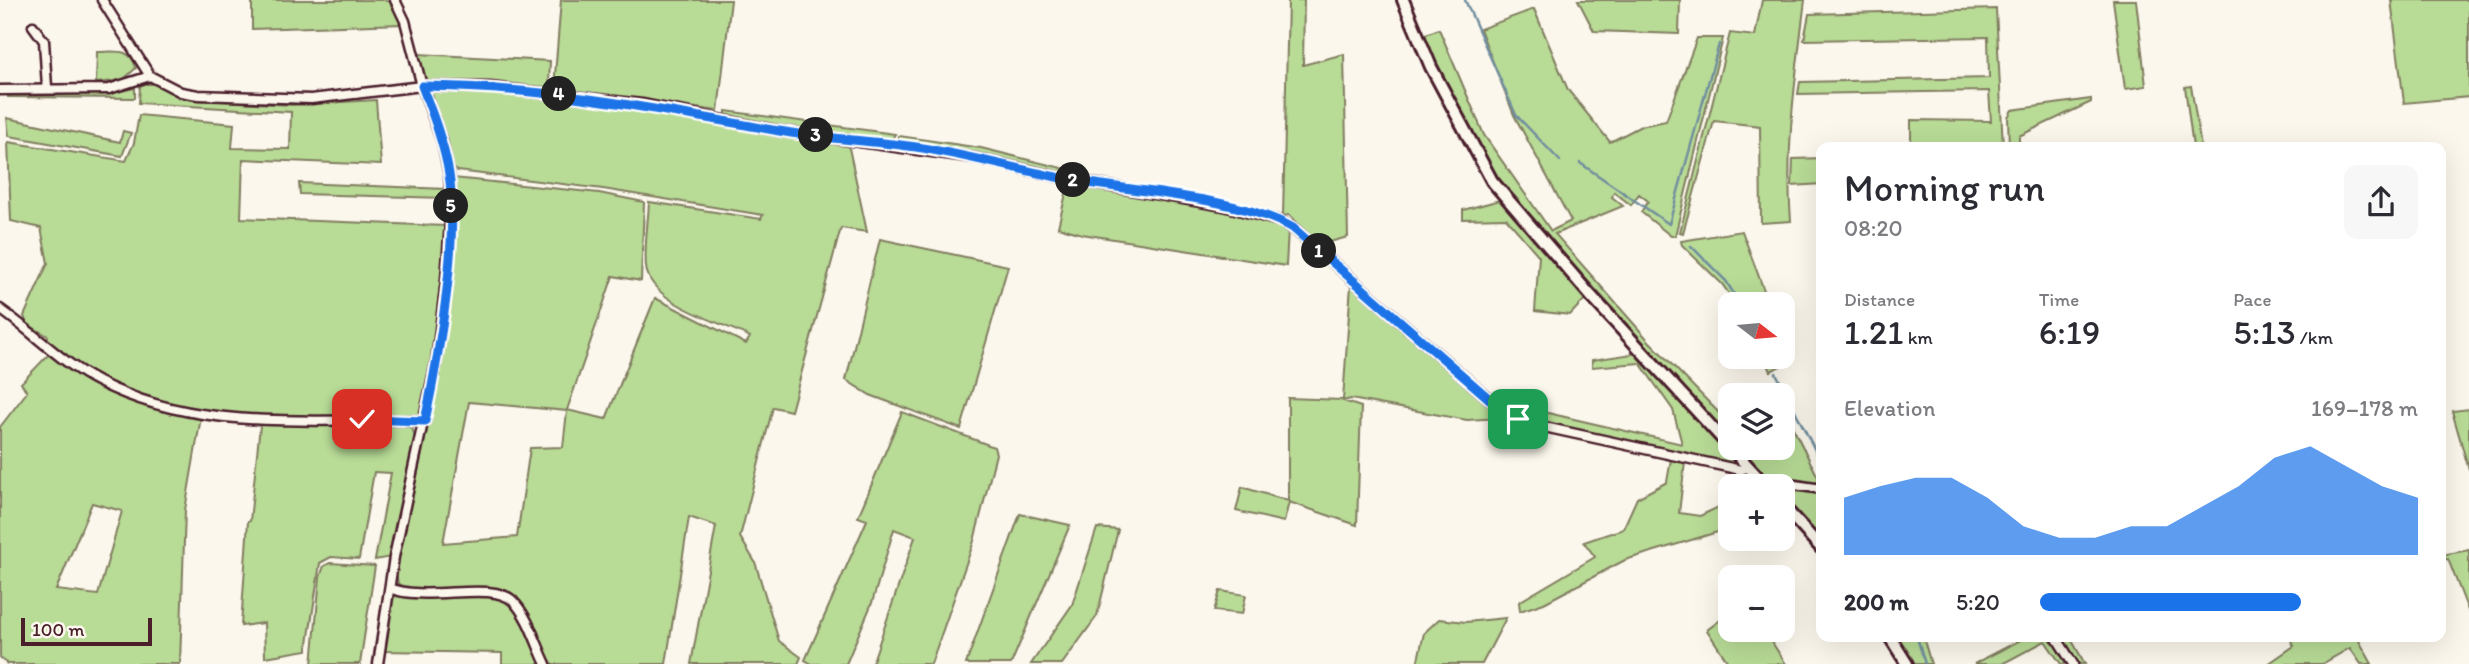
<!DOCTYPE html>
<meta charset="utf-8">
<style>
:root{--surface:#fff;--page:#f7f7f7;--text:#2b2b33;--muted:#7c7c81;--accent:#1a73e8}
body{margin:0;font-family:Itim,sans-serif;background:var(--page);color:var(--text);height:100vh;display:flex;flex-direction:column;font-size:26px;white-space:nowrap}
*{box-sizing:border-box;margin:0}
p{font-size:23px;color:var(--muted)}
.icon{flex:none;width:38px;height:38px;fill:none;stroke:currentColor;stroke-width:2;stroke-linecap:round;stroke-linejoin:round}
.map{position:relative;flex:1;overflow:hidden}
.side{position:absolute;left:1816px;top:142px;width:630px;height:500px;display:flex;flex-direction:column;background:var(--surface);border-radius:14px;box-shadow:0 7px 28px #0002}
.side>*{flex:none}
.needle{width:46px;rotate:106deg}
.controls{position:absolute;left:1718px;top:292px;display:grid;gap:14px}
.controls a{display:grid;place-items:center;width:77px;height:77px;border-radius:14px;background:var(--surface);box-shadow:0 7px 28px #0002;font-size:35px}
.scale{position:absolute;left:21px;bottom:18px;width:131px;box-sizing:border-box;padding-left:7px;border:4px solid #4a1f2b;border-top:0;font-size:19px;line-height:24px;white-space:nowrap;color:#4a1f2b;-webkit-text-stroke:5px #fbf7ec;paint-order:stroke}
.pin{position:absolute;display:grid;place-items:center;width:60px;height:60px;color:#fff;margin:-30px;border-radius:14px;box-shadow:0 4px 10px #0006}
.km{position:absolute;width:35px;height:35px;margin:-18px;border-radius:50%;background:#222;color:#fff;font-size:19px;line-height:35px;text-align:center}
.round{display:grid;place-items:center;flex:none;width:74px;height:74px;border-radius:14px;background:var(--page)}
.headline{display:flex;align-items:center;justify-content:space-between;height:119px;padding:0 28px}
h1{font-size:38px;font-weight:600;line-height:52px}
.stats{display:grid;grid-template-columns:repeat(3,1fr);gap:10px;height:119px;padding:7px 28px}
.stats div{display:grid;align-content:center}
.stats b{font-size:35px;font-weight:600}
.stats small{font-size:19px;font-weight:400}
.stats p{font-size:19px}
.chart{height:196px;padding:14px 28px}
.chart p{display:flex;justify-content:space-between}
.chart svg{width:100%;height:126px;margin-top:7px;fill:var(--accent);opacity:.7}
ul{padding:0 28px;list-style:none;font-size:23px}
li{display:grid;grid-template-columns:112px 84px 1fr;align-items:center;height:52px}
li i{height:18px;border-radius:9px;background:var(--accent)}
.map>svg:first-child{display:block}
</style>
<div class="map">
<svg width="2469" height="664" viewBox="0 0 2469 664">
<rect width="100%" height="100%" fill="#fbf7ec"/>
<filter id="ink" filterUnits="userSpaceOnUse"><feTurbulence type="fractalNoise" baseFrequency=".0143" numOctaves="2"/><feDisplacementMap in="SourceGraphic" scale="14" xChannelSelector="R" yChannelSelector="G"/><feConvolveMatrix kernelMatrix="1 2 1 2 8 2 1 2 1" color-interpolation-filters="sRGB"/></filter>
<g filter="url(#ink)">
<path fill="#b8db96" stroke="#817d60" stroke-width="2" fill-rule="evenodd" d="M 252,0 L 391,0 L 403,24 L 252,29 Z
M 561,0 L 731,0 L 718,111 L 554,88 Z
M 1288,0 L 1304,0 L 1303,65 L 1344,54 L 1348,237 L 1319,245 L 1289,215 L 1283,216 Z
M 1578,0 L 1680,0 L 1679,34 L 1594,31 Z
M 1762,0 L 1805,0 C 1796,74 1785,147 1791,221 L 1761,223 L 1760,126 L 1714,121 L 1683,233 L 1680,232 L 1730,33 L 1755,36 Z
M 2113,0 L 2136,0 L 2146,86 L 2125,89 Z
M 2391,0 L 2469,0 L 2469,97 L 2404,103 Z
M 1534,9 L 1568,90 L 1610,142 L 1641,126 L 1666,121 L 1697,38 L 1723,38 L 1675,236 L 1671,236 L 1641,212 L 1648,201 L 1639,194 L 1631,205 L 1614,192 L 1612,197 L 1623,206 L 1555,234 L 1649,341 L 1722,416 L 1731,411 L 1731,439 L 1510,195 L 1479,148 L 1423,35 L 1439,29 L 1484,135 L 1551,231 L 1571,221 L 1514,115 L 1480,29 Z
M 1996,9 L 2003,147 L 1911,147 L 1911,120 L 1991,121 L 1989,91 L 1798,94 L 1800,82 L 1989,78 L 1988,37 L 1804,40 L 1809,14 Z
M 97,52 C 115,52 131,47 136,68 L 123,80 L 96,83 Z
M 418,54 L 550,61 L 549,83 L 546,87 L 426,81 Z
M 145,84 L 156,84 L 185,99 L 292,105 L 376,100 L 381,165 L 243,159 L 241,218 L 446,226 L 432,363 L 423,412 L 418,418 L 235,416 C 160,408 106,389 48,341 L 48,336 L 27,324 L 24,316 L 48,263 L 41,228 L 11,221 L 8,142 L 126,161 L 134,143 L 139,115 L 234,124 L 232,148 L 290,149 L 291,112 L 139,103 L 140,86 Z
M 2191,86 L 2201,147 L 2193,147 L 2185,87 Z
M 135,88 L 135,98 L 8,97 L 8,93 L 107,94 Z
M 431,90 C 565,86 716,120 848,143 L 867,232 L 841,228 L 791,411 L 773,407 L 740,537 L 755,562 L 779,641 L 801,657 L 798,664 L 691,664 L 716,526 L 689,517 L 666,664 L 551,664 C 542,646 528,609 515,596 C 492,575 431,602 398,584 L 396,572 C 422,443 462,311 454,178 L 599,193 L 644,202 L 641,281 L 613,276 L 567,410 L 606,419 L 655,298 L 746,344 L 750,337 C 722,322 650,304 646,267 C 644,247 648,223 649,202 L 761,219 L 763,215 L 603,189 L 458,171 L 451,167 ZM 469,402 L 567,411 L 563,447 L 530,448 L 517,537 L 443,543 Z
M 2091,99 L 2091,102 L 2019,136 L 2019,147 L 2009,147 L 2008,117 L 2012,110 Z
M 726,111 L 895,134 L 891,141 L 781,128 L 726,117 Z
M 7,118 L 120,142 L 123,131 L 131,133 L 122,156 L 9,136 Z
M 899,136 L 981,148 L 1066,169 L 1062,174 L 971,154 L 898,142 Z
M 1822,158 L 1822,184 L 1792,186 L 1793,159 Z
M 299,183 L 446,189 L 446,198 L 300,194 Z
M 1073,183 L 1222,211 L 1288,229 L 1286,266 L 1082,234 L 1058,227 L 1068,185 Z
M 1500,200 L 1587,297 L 1570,315 L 1535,311 L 1539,256 L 1506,218 L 1463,219 L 1463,210 Z
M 1742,231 L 1769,304 L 1736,304 L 1722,284 L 1682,245 L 1681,241 Z
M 880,239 L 1008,266 L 961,429 L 870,395 L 846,380 Z
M 1351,284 L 1502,418 L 1467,420 L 1351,399 L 1343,401 L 1361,407 L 1357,525 L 1289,502 L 1284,522 L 1236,511 L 1242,487 L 1288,501 L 1288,398 L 1343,400 Z
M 1783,344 L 1789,361 L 1771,371 L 1764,357 L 1783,357 Z
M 52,351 C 105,390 136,406 201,417 L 185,510 L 180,664 L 7,664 L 0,657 L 0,427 L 27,392 L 21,383 ZM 92,503 L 122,511 L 98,595 L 56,590 Z
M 1639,353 L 1741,465 L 1738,468 L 1523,416 L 1526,408 L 1682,444 L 1673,410 L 1640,363 L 1592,367 L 1592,360 Z
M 1783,408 L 1819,479 L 1817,483 L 1769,474 L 1766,476 L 1740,448 L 1783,448 Z
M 2469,409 L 2469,470 L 2452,411 Z
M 902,412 L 994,447 L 996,454 L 974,541 L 931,664 L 872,664 L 915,537 L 894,529 L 872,603 L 846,664 L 812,664 L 805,660 L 867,520 L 858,517 Z
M 401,424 L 412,428 L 416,439 L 391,557 L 375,560 L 391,473 L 374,472 L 359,559 L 331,557 L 320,563 L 307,650 L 265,657 L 264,623 L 241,626 L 248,521 L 250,521 L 260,425 Z
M 1671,459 L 1685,462 L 1679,513 L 1700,516 L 1731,501 L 1731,528 L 1625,560 L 1544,603 L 1520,611 L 1519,602 L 1595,557 L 1584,542 L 1623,529 L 1637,498 L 1667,482 Z
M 1785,487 L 1822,492 L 1822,543 L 1783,498 Z
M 1020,514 L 1070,525 L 1011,664 L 966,664 Z
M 1097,528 L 1118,530 L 1097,616 L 1062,664 L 1031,664 L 1072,605 Z
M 2469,550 L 2469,613 L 2448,559 L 2441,560 L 2441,555 Z
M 330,563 L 375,566 L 360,664 L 312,664 L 320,577 L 324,566 Z
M 1220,591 L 1246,595 L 1242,614 L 1214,611 Z
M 396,596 C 426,603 486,585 508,603 C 525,616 533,645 543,664 L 502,664 L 502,653 L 382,651 L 391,598 Z
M 1731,612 L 1731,630 L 1764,630 L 1786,664 L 1729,664 L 1707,630 Z
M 1506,618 L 1482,664 L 1417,664 L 1424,633 L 1439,619 L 1466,622 Z
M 1894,637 L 1923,637 L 1931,664 L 1911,664 Z
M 2026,637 L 2055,637 L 2070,664 L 2061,664 L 2045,641 L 2002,664 L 1974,664 Z
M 2060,637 L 2070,637 L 2085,664 L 2077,664 Z
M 2289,637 L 2357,637 L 2372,664 L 2361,664 L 2350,648 L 2322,664 L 2268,664 L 2294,646 Z"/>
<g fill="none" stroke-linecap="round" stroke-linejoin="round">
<path stroke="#718e9e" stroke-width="2.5" d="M 1465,0 L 1516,115 L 1560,161
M 1580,163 L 1669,224 L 1719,44
M 1691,246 L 1726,281 L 1740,304
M 1768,357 L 1769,359
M 1776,373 L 1822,464
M 1917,637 L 1925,664"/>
<g stroke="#4a1f2b" stroke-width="13">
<path id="minor" d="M 102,0 L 150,76
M 33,26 L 44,41 L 47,87
M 0,90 L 109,89 L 150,76 L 181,92 L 198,95 L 311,99 L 422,86 L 490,87 L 642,104 L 780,131 L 975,158 L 1067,179 L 1224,206 L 1280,221 L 1293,228 L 1509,416 L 1535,425 L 1741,470 L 1748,467
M 0,309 C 33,332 63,364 99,382 C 200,434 315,417 425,421
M 1768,486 L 1774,482 L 1822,489
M 390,588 C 425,603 492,580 513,601 C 529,617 536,644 546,664
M 2056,637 L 2073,664
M 378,664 L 394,557 L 436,362 L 446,280 L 451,206 L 449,174 L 442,142 L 422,86 L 405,21 L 395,0"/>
</g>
<g stroke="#4a1f2b" stroke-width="16">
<path id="secondary" d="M 1403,0 L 1431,67 L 1492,181 L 1591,296 L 1766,486
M 1783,506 L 1822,549
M 1890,637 L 1907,664"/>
</g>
<use href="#minor" stroke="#fbf7ec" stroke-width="8"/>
<use href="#secondary" stroke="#fbf7ec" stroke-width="10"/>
</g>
</g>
<g fill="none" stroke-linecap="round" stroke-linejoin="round" filter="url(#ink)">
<g stroke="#fff" stroke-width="14">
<path id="route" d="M 362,419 L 425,421 C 439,355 459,240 449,174 C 444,144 433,115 422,86 C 548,87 656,109 779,131 C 824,139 870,140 916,147 C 967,155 1016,169 1066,179 C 1132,192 1236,196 1293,228 L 1509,416 L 1518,419"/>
</g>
<use href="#route" stroke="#1a73e8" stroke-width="9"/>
</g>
</svg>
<div class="controls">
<a><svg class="needle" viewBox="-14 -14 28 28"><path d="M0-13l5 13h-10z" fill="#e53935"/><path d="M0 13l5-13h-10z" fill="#7c7c81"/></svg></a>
<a><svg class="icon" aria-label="layers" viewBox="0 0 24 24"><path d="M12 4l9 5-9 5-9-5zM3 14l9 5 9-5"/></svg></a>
<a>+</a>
<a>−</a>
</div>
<div class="scale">100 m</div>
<div class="pin" style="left:1518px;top:419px;background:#1e9e55"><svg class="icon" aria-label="arrive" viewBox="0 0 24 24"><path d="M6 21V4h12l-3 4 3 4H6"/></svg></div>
<div class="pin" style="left:362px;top:419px;background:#d93025"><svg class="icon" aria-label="check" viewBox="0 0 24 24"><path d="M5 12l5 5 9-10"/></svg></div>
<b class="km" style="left:1319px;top:251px">1</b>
<b class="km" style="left:1073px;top:180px">2</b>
<b class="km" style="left:816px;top:135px">3</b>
<b class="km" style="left:559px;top:94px">4</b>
<b class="km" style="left:451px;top:206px">5</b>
<section class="side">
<div class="headline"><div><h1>Morning run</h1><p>08:20</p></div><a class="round"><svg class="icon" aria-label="share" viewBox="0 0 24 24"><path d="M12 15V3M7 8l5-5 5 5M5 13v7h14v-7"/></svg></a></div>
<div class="stats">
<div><p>Distance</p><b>1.21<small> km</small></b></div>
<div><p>Time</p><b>6:19</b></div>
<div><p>Pace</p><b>5:13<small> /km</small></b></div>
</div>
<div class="chart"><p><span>Elevation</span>169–178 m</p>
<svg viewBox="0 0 160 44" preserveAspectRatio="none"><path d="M0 44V24L10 20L20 17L30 17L40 24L50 34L60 38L70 38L80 34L90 34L100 27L110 20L120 10L130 6L140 13L150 20L160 24V44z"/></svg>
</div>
<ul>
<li><b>200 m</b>5:20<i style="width:69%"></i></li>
</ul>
</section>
</div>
